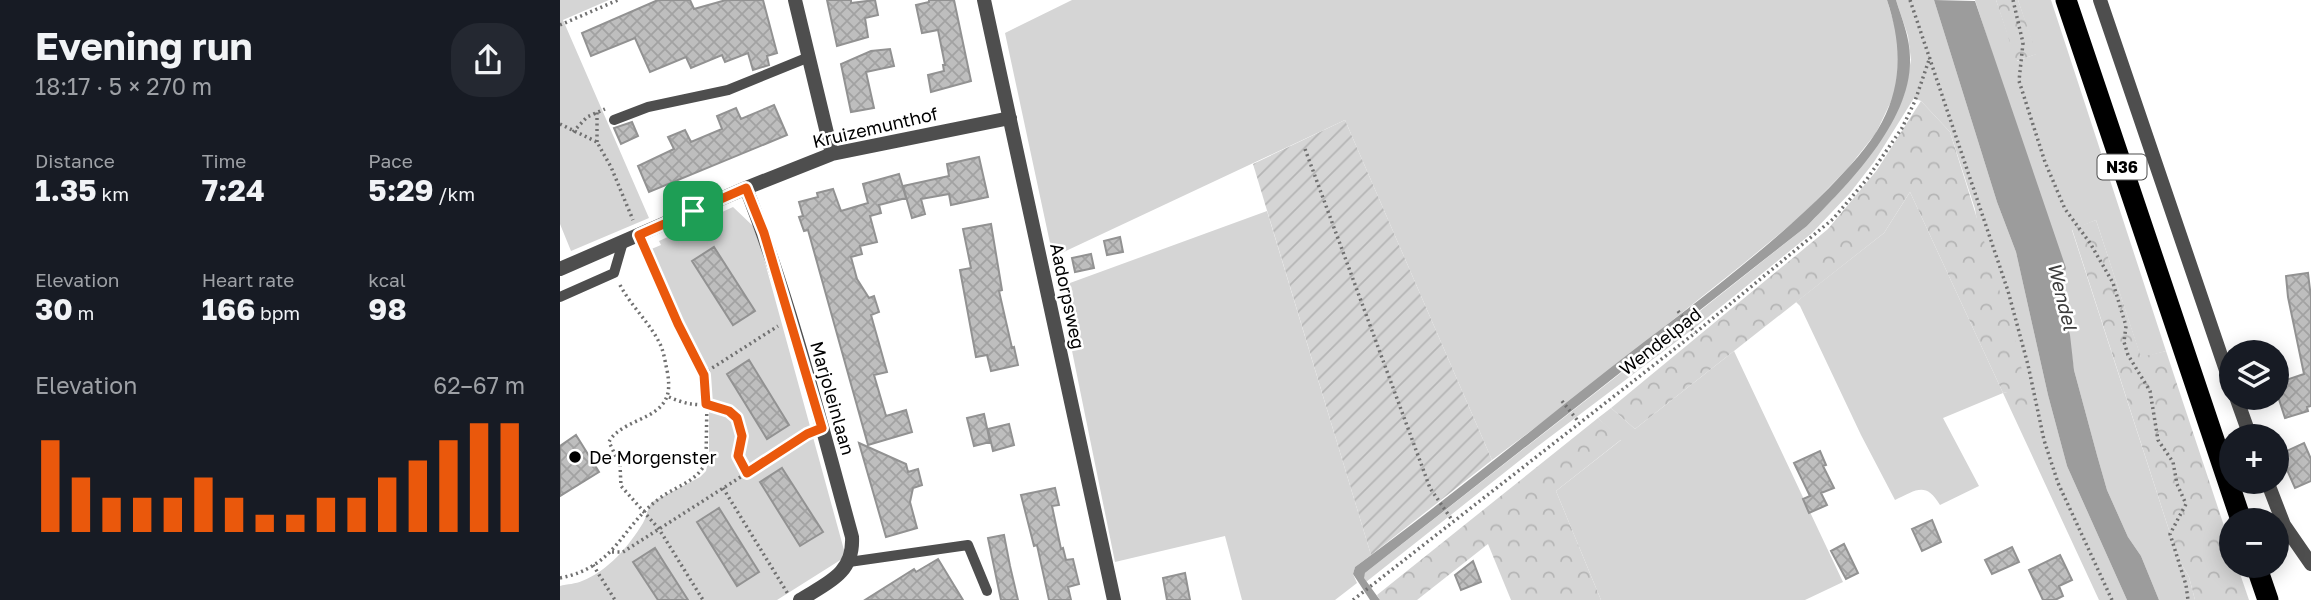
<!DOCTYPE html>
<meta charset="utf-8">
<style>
:root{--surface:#171b24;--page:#242831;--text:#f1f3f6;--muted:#9ea1a6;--accent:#ea580c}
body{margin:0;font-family:"Golos Text",sans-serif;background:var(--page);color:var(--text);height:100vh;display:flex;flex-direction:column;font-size:26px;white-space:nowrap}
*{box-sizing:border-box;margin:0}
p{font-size:23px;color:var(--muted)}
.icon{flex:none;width:38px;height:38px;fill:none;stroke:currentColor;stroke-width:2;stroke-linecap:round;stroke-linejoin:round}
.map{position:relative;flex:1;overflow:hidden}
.panel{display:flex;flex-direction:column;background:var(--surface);width:560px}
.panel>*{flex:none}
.fabs{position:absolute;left:1659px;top:340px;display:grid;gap:14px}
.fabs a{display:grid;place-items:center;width:70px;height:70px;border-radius:50%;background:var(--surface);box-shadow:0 4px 18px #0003;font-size:35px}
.pin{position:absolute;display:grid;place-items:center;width:60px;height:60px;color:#fff;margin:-30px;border-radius:14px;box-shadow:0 4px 10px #0006}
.round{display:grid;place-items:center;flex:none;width:74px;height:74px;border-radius:28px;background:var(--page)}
.head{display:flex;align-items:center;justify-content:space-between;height:119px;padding:0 35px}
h1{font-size:38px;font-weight:700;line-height:52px}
.stats{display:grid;grid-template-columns:repeat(3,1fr);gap:10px;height:119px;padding:7px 35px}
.stats div{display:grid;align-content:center}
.stats b{font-size:30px;font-weight:700}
.stats small{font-size:19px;font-weight:400}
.stats p{font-size:19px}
.chart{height:196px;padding:14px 35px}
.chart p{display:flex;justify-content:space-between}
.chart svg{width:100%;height:126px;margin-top:7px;stroke:var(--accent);stroke-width:6}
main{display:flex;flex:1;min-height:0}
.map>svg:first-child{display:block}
</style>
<main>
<section class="panel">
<div class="head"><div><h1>Evening run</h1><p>18:17 · 5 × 270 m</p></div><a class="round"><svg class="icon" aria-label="share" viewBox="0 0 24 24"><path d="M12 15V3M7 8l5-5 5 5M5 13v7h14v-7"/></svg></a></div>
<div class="stats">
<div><p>Distance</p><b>1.35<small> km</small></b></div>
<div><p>Time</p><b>7:24</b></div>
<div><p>Pace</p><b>5:29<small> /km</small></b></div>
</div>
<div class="stats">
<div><p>Elevation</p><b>30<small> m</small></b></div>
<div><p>Heart rate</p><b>166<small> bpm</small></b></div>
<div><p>kcal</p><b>98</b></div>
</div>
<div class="chart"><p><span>Elevation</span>62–67 m</p>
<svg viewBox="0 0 160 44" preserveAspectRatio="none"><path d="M5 44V12M15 44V25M25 44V32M35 44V32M45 44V32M55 44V25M65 44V32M75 44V38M85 44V38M95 44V32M105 44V32M115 44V25M125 44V19M135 44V12M145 44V6M155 44V6"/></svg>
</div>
</section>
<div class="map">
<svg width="1751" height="600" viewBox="0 0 1751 600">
<defs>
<pattern id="forest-crowns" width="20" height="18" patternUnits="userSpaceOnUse" patternTransform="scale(1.75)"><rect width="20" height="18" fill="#d5d5d5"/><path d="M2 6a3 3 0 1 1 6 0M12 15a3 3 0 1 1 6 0" fill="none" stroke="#b5b5b5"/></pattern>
<pattern id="garden-furrows" width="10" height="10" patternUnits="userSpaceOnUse" patternTransform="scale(1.75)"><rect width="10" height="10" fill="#d5d5d5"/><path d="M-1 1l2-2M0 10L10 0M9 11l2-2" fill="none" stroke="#b5b5b5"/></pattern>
<pattern id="building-cross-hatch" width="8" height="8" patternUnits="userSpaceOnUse" patternTransform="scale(1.75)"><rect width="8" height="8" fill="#bebebe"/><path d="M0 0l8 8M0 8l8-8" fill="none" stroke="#a2a2a2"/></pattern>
</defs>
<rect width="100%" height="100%" fill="#fff"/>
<path fill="#d5d5d5" d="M 0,0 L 49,0 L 3,20 L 89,218 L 11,251 L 0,224 Z
M 512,0 L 1327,0 L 1338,37 L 1339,59 L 1335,93 L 1316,133 L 1289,167 L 1241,216 L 1183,264 L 1025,390 L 932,460 L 785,120 L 493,257 L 445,33 Z
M 1336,0 L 1374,0 L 1437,202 L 1456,252 L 1488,395 L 1507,466 L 1567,600 L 1539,600 L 1443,393 L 1383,418 L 1419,486 L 1380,505 C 1366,481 1356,490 1335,500 L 1301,435 L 1240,306 L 1236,302 L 1324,233 L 1350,192 L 1443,393 L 1447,392 L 1415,209 L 1390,132 L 1361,101 L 1354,98 L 1314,162 L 1290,193 L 1252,233 L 1137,326 L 978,446 L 806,582 L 803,578 L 805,573 L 1131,318 L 1247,226 L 1272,200 L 1329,127 L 1344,95 L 1351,60 L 1348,36 Z
M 1415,0 L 1436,0 L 1457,61 L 1476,54 L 1458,0 L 1491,0 L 1606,351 L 1581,358 L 1536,220 L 1512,230 L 1618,558 L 1629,577 L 1635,600 L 1599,600 L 1581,556 L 1568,537 L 1547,490 L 1537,455 L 1514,370 L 1506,317 L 1449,105 Z
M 173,207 L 193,226 L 201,248 L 284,550 L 282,559 L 217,600 L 0,600 L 0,586 C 7,584 16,584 22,581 C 48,571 69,546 83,523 C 87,516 87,509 92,502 L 140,477 L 146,471 L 149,457 L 149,403 L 136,361 L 89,250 L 101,245 L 99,241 Z
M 707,211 L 811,555 L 795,567 L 793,574 L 797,583 L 775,600 L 682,600 L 665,536 L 555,562 L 499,287 Z
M 1174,351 L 1283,582 L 1245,600 L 1041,600 L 996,491 L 1061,440 L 1038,418 L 1051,408 L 1075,429 Z"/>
<path fill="url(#forest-crowns)" d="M 1436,0 L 1458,0 L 1477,54 L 1456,61 Z
M 1361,101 L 1390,132 L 1455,340 L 1470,405 L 1458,411 L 1448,392 L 1443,393 L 1350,192 L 1324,233 L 1075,429 L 1051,408 L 1268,229 L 1317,170 Z
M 1536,220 L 1581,357 L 1606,351 L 1671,547 L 1671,565 L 1677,565 L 1689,600 L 1635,600 L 1629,577 L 1618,558 L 1512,229 Z
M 1038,418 L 1062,439 L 996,491 L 1041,600 L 951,600 L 928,544 L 857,600 L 820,600 L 817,595 Z"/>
<path fill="url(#garden-furrows)" d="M 785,120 L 932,460 L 811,555 L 693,164 Z"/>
<path fill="#9c9c9c" d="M 1327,0 L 1336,0 C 1342,19 1350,38 1350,58 C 1352,121 1288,184 1247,226 L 805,573 L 804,578 L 820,600 L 810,600 L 793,574 L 795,567 C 881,504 965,435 1049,369 C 1124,311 1202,255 1269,188 C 1288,168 1309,147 1322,122 C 1343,82 1341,42 1327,0 Z
M 1374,0 L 1415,1 L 1506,268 L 1498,290 L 1510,335 L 1514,370 L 1537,455 L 1547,490 L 1568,537 L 1581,556 L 1599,600 L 1567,600 L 1507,466 L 1488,395 L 1456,252 L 1437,202 Z"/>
<path fill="url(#building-cross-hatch)" stroke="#929292" stroke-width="2" d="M 98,0 L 130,0 L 134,9 L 166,0 L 203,0 L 217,53 L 207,56 L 209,65 L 193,70 L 188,53 L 165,62 L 162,55 L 131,68 L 126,57 L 90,72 L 75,38 L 31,56 L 22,33 Z
M 267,0 L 291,0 L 291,3 L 315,0 L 318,15 L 305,18 L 308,37 L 277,46 Z
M 369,0 L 394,0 L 411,81 L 371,92 L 368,75 L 384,71 L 383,65 L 385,65 L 378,30 L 362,33 L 356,5 L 369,2 Z
M 330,49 L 334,66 L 306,72 L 314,108 L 291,112 L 281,64 L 311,51 Z
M 214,105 L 227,135 L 89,192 L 78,166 L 114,149 L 108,137 L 125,130 L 131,142 L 162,129 L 157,116 L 176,108 L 181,119 Z
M 72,122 L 78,136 L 61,144 L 54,128 Z
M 419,157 L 428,197 L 391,205 L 389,194 L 361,199 L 365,214 L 352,218 L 343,186 L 389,176 L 387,164 Z
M 339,174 L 346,198 L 319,205 L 321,213 L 310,216 L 317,242 L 300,246 L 302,254 L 291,257 L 297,279 L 309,298 L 314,296 L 319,312 L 311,315 L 327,372 L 314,375 L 326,416 L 346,410 L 352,432 L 308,445 L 248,230 L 244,231 L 239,217 L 243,216 L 239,202 L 258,197 L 257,193 L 273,189 L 281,211 L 308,203 L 303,184 Z
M 431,224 L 442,290 L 439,291 L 452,348 L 454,347 L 458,365 L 431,371 L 427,355 L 416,357 L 400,270 L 411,268 L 403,229 Z
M 560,237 L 563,252 L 547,255 L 544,241 Z
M 154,247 L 195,311 L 173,325 L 132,261 Z
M 531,254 L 534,268 L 515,272 L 512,258 Z
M 1748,273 L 1751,298 L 1751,406 L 1747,407 L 1748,411 L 1725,418 L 1717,393 L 1717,383 L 1744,374 L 1728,297 L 1726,276 Z
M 189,360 L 229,425 L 207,439 L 167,374 Z
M 424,414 L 430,442 L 414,446 L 407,418 Z
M 449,424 L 454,445 L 433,451 L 428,429 Z
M 16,435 L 39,472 L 0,496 L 0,446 Z
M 299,443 L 346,464 L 348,472 L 358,469 L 362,485 L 353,488 L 350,502 L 357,528 L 326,537 Z
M 1744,443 L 1751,459 L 1751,481 L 1735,488 L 1720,454 Z
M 1260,451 L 1266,465 L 1263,466 L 1274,488 L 1261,493 L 1267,505 L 1249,513 L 1243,499 L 1250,496 L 1234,463 Z
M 222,468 L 263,532 L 240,546 L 200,482 Z
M 495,488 L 499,505 L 492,506 L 501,549 L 503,548 L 506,560 L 513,559 L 519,584 L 508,587 L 511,600 L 489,600 L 477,545 L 474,546 L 461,495 Z
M 159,508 L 199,572 L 177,586 L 137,522 Z
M 1372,520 L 1381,542 L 1362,551 L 1352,529 Z
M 444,535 L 450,566 L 458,600 L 441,600 L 428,538 Z
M 1284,544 L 1298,573 L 1286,579 L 1271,551 Z
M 1452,547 L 1459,562 L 1432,574 L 1425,560 Z
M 95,548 L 105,564 L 128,600 L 98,600 L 73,562 Z
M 1500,555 L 1512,580 L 1499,586 L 1503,596 L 1495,600 L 1483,600 L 1469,570 Z
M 378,559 L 403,600 L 305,600 L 354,569 L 356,572 Z
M 913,561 L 921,582 L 901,590 L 895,575 Z
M 625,573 L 630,600 L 607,600 L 603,578 Z"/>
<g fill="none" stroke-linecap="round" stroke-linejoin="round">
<path stroke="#707070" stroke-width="3.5" stroke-dasharray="2 3.5" stroke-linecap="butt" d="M 1350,0 L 1448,291 L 1468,365 L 1484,440 L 1498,483 L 1552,600
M 1453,0 L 1463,43 L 1459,81 L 1485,162 L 1505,209 L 1530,243 L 1553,283 L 1566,326 L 1564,342 L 1568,355 L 1590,391 L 1598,440 L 1613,462 L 1617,484 L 1626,504 L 1610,534 L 1626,585 L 1628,600
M 0,25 L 58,0
M 0,124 L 37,142 L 51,167 L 73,220
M 13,132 L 27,117 L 45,109
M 37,142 L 37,112
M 745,149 L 870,488 L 892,520
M 60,285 C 71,306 90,323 100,344 C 104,352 105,362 107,370 C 111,391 109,404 89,415 C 76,422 55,429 49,442 L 60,465 L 61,486 L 99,529 L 143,600
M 1118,311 L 1135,333
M 144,375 L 149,370 L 218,326
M 109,397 C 116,400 124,403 131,404 C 152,406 181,407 182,435 C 182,454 176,455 187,473
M 1002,401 L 1018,421
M 163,488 L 228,594
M 52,552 L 63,552 L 248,434
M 33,565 L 55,600
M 0,578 C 57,567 61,526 100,498 C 116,486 137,482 146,462 L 147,396 L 144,375 L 118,324 L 84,247
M 793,600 L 1135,333 L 1273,219 L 1307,179 L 1342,128 L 1355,101 L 1370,57"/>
<path stroke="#4e4e4e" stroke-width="10" d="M 54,120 L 88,107 L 168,90 L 249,57
M 0,297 L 54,273 L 63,242
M 289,562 L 408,545 L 427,591"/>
<path stroke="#4e4e4e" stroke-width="14" d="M 235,0 L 272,154
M 424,0 L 554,600
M 1540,0 L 1671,385
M 186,188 C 230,301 260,420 292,537 C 294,574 267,583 240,600
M 0,269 L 186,188 L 272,154 L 450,118
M 1676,397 L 1690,436
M 1707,481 L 1724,525 L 1751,564"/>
<path stroke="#000" stroke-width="21" d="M 1506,0 L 1681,520
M 1696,565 L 1708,600"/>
</g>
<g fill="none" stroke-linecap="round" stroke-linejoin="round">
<g stroke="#fff" stroke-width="14">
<path id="route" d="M 186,188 L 204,233 L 262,428 L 247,434 L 187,473 L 178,456 L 182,436 L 177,418 L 169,411 L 146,404 L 144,375 L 118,324 L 79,235 Z"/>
</g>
<use href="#route" stroke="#ea580c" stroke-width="9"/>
</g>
<circle fill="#000" stroke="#fff" stroke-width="2.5" cx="15" cy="457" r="7"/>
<g text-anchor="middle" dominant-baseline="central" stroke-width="5" stroke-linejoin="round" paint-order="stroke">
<rect fill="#fff" stroke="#4c4c4c" stroke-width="2" x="1537.5" y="154.5" width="49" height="25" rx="5"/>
<g font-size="16" font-weight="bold" fill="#000">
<text x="1562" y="167">N36</text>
</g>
<g font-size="18" fill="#000" stroke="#fff">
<text transform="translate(315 127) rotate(-13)">Kruizemunthof</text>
<text transform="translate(508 296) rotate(78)">Aadorpsweg</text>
<text transform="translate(1100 341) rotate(-38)">Wendelpad</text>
<text transform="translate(273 398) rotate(74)">Marjoleinlaan</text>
</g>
<g font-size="18" fill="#000" stroke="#fff" text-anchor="start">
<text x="29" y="457">De Morgenster</text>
</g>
<g font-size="19" font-style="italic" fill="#3d3d3d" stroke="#fff">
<text transform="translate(1503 296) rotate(76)">Wendel</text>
</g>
</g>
</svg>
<div class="fabs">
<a><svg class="icon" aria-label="layers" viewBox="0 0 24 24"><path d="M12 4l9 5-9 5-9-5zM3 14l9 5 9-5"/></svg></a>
<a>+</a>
<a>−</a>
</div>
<div class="pin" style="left:133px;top:211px;background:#1e9e55"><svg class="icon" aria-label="arrive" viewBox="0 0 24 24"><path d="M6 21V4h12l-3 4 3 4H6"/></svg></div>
</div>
</main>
